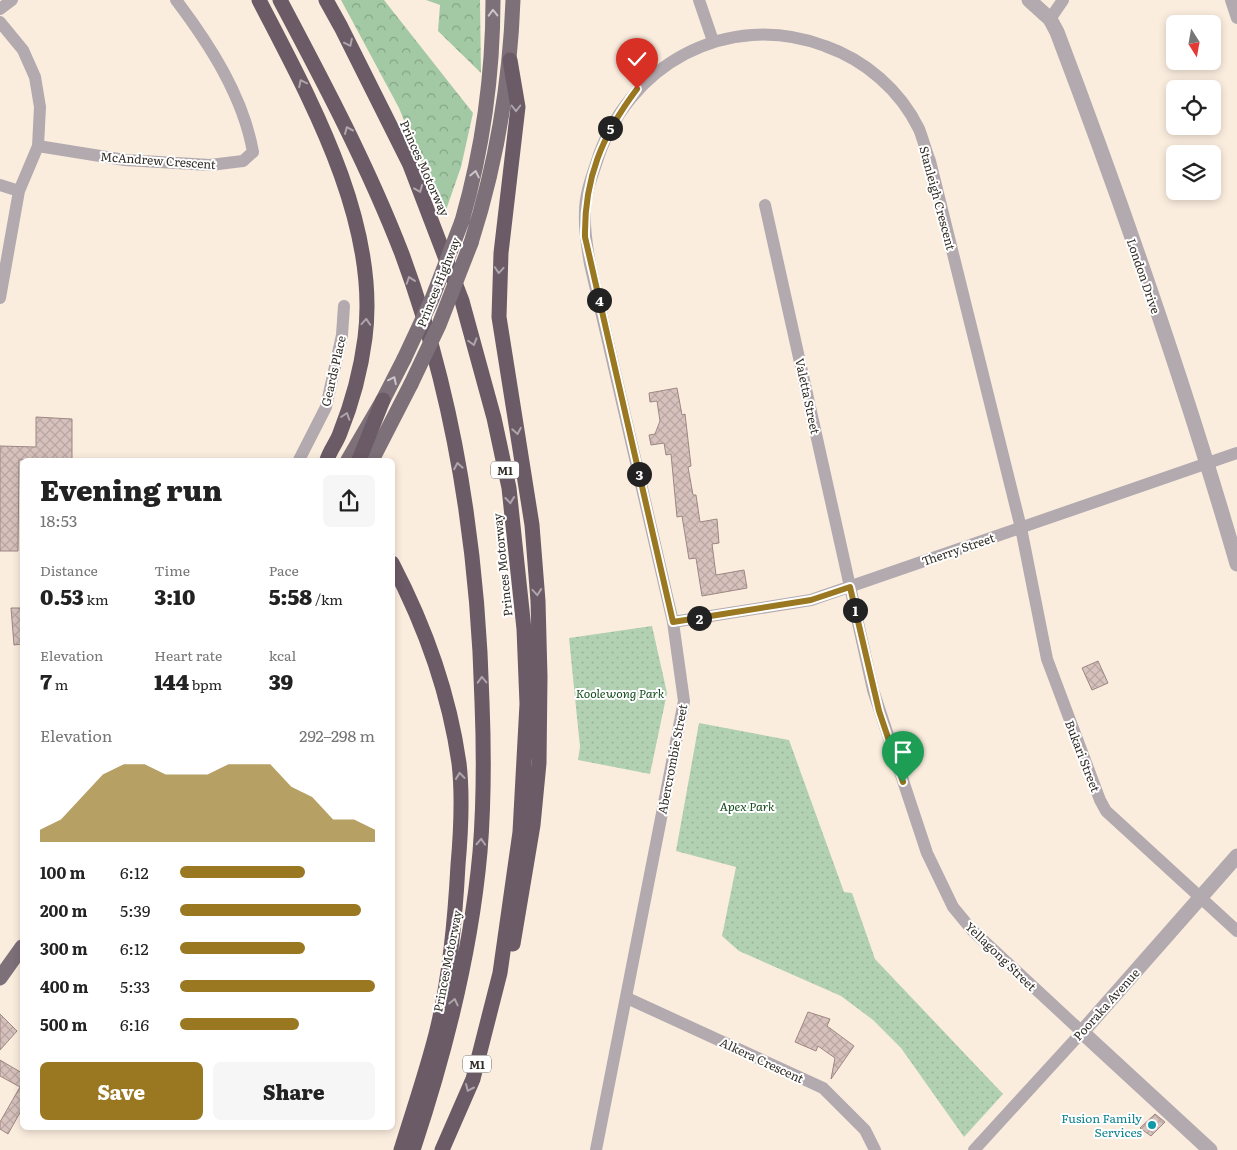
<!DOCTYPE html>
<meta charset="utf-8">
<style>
:root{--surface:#fff;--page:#f6f6f6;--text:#222;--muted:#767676;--accent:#9a7822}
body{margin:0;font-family:Literata,serif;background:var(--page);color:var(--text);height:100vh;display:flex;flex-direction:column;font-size:19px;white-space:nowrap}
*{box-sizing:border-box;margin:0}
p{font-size:16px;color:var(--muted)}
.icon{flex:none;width:28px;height:28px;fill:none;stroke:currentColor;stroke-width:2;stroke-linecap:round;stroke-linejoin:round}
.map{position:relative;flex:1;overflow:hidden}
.details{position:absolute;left:20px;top:458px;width:375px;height:672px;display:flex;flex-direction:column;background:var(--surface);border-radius:8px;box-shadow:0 2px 8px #0003}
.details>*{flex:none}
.needle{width:32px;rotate:169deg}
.buttons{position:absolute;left:1166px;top:15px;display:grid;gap:10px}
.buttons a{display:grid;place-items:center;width:55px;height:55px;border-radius:8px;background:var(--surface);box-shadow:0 2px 8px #0003;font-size:25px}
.pin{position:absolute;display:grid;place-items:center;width:42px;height:42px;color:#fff;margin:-51px -21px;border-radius:50% 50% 50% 0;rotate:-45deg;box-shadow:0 0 5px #0007}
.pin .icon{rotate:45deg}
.km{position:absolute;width:25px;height:25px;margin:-12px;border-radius:50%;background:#222;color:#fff;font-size:14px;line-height:25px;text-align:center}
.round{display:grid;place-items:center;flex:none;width:52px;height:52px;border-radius:8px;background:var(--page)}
.headline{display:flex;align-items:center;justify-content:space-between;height:85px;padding:0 20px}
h1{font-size:28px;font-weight:800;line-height:38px}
.stats{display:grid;grid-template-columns:repeat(3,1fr);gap:8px;height:85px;padding:5px 20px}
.stats div{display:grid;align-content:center}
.stats b{font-size:21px;font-weight:800}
.stats small{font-size:14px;font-weight:400}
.stats p{font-size:14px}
.chart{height:140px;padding:10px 20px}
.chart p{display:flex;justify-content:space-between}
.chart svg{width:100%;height:90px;margin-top:5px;fill:var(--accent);opacity:.7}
.action{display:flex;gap:10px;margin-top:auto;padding:10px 20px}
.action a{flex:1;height:58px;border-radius:8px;background:var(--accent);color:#fff;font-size:20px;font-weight:800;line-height:58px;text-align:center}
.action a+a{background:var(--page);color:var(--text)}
ul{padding:0 20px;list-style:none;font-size:16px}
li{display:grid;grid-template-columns:80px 60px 1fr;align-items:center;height:38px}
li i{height:12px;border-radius:6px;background:var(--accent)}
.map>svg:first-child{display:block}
</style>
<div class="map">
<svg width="1237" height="1150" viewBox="0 0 1237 1150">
<defs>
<pattern id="forest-crowns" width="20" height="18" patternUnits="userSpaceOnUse" patternTransform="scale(1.25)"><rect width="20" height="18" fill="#a3c9a4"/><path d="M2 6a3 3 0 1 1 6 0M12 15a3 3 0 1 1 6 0" fill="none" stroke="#85a486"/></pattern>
<pattern id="park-dots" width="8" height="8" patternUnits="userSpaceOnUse" patternTransform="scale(1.25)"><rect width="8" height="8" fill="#b2d1b3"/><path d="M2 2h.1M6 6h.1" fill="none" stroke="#9ab49a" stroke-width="1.8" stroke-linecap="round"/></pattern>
<pattern id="building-cross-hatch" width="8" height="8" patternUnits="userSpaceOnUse" patternTransform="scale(1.25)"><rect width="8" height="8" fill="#d7c1bd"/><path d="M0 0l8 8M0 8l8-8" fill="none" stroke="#b9a6a2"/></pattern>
</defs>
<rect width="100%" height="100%" fill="#fbedde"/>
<path fill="url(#forest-crowns)" d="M 341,0 L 384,0 L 473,113 L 461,167 L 446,210 L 438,203 L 399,108 Z
M 426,0 L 480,0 L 481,73 L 438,31 L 440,5 Z"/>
<path fill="url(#park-dots)" d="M 652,626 L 667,693 L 650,774 L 578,760 L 580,747 L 569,638 Z
M 699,723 L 789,740 L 844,892 L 852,893 L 875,959 L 1003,1094 L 964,1137 L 901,1048 L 873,1020 L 841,996 L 739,951 L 722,936 L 736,867 L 676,851 Z"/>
<path fill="url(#building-cross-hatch)" stroke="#9c8783" d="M 677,388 L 682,415 L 685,414 L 691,466 L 688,467 L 693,495 L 696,495 L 700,522 L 717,519 L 719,543 L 712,544 L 716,575 L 744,570 L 747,588 L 702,596 L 696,558 L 689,559 L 682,516 L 677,517 L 671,454 L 666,455 L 664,443 L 651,445 L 649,435 L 655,434 L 660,421 L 657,401 L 650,402 L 649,393 Z
M 36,417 L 72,419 L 72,460 L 19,460 L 18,551 L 0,551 L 0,446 L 36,447 Z
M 11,608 L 22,608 L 22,644 L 14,645 Z
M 1098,661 L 1108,683 L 1092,690 L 1082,668 Z
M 808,1012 L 830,1019 L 827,1026 L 854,1046 L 831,1079 L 835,1058 L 818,1046 L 816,1051 L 795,1042 Z
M 0,1014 L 17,1031 L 0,1050 Z
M 0,1060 L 22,1073 L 22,1109 L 8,1134 L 0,1129 L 0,1122 L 20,1087 L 0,1076 Z
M 1155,1114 L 1165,1122 L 1151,1136 L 1140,1128 Z"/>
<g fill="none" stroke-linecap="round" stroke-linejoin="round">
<path stroke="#b2aaaf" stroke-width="12" d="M 699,0 L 713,41
M 1231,0 L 1237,18
M 0,9 L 12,0
M 1050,19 L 1063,0
M 0,22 L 23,50 L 35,77 L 40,107 L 38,146 L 19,191 L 0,298
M 38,146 L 125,160 L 210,165 L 243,161 L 253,152 C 243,96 210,45 176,0
M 0,185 L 19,191
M 765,205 L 873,690 L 927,853 L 953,907 L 972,930 L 1082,1032 L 974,1150
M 299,460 L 326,407 L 342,335 L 344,306
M 673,622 L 811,600 L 1237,453
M 627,998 L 823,1088 L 865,1130 L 875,1150
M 596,1150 L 684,701 L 673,622 L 590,264 C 587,247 584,229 585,212 C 585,195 591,179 596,164 C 626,65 727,9 825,46 C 865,60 900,90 919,129 C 923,139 926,151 930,161 L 1021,528 L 1047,659 L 1100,800 L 1106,811 L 1237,931"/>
<path stroke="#b2aaaf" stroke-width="15" d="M 1029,0 L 1050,19 L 1057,32 C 1123,206 1185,384 1237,564
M 1210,1150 L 1082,1032 L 1237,856"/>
<path stroke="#7e7079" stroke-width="15" d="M 462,221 C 483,148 493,76 493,0
M 471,243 C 496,165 510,82 513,0
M 348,460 L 383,400 L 404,359
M 372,460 L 411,384
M 0,978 L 22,947"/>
<path stroke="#6b5b66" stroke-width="15" d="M 259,0 C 310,99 380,223 365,338 C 361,369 352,403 340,433 C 337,442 330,450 327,460
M 280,0 C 324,83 368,166 402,254 C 455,397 478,551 482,702 C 484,752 484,802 480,852 C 471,953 445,1054 413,1150
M 326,0 L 341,27 L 410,165 L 462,301 L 494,418 L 509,488 L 524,629 L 527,704 L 520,832 L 500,973 L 473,1079 L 442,1150
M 510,60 L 518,107 L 501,253 L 499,317 L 532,525 L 538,601 L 540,677 L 539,763 L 533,825 L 513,944
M 359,460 L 383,400
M 392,563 C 425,626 449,693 459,763 C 463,797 461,831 458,865 C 455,921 450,979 436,1034 C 426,1073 413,1111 401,1150"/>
<path stroke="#7e7079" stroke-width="15" d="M 404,359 L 432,299 L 462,221
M 411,384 L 439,325 L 471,243"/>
</g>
<defs><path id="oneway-chevron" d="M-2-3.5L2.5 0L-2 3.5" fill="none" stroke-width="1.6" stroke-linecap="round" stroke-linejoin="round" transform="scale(1.25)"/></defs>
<g stroke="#cbc6c9">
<use href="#oneway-chevron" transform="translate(493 13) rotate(-91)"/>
<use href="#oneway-chevron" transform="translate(475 174) rotate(-78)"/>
<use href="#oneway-chevron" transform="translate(393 380) rotate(-64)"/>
</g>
<g stroke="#aea5ab">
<use href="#oneway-chevron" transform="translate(349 43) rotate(64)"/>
<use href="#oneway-chevron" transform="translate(302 83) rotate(-116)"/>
<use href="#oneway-chevron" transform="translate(516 108) rotate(90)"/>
<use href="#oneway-chevron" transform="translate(348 130) rotate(-114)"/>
<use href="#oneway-chevron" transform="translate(419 189) rotate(68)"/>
<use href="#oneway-chevron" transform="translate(499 270) rotate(94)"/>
<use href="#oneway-chevron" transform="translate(410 280) rotate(-109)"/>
<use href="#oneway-chevron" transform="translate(366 322) rotate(-86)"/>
<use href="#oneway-chevron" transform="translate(473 342) rotate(74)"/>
<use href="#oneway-chevron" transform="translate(346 416) rotate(-72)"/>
<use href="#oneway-chevron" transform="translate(517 431) rotate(80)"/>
<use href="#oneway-chevron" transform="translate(458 466) rotate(-100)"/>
<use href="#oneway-chevron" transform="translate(510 500) rotate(84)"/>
<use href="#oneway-chevron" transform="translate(537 592) rotate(85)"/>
<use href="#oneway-chevron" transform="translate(482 680) rotate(-92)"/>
<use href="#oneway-chevron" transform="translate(460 776) rotate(-96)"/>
<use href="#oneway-chevron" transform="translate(481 842) rotate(-87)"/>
<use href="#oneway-chevron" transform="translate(454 1002) rotate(-77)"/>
<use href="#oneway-chevron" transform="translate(469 1088) rotate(114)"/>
</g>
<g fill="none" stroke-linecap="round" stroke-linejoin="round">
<g stroke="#fff" stroke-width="10">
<path id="route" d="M 637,89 C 602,135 584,179 585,237 L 673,622 L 811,600 L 850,587 L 879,711 L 903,782"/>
</g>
<use href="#route" stroke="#9a7822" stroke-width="6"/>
</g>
<circle fill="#0f9aa8" stroke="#fff" stroke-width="2" cx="1152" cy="1125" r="5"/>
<g text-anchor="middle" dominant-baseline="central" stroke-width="4" stroke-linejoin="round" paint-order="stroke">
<g fill="#fff" stroke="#706c68" stroke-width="1">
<rect x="491" y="461.5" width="28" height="17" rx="4"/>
<rect x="463" y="1055.5" width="28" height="17" rx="4"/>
</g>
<g font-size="11" font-weight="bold" fill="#322d27">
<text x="505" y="470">M1</text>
<text x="477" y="1064">M1</text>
</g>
<g font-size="12" fill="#322d27" stroke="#fff">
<text transform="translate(158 160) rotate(4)">McAndrew Crescent</text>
<text transform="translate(425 168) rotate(66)">Princes Motorway</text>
<text transform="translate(938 198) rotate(75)">Stanleigh Crescent</text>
<text transform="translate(1144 276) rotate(71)">London Drive</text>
<text transform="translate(438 282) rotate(-68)">Princes Highway</text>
<text transform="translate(333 371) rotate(-77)">Geards Place</text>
<text transform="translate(808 396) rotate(78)">Valetta Street</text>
<text transform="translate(958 549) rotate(-19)">Therry Street</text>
<text transform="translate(502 565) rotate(-96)">Princes Motorway</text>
<text transform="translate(1083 756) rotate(69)">Bukari Street</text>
<text transform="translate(672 759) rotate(-79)">Abercrombie Street</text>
<text transform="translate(1001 956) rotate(44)">Yellagong Street</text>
<text transform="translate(447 961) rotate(-79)">Princes Motorway</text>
<text transform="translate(1106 1004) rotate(-48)">Pooraka Avenue</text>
<text transform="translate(762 1060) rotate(25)">Alkera Crescent</text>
</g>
<g font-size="12" font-style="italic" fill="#144c1c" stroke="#fff">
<text x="620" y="693">Koolewong Park</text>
<text x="747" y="806">Apex Park</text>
</g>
<g font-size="12" fill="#0d838f" stroke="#fff" text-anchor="end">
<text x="1142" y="1118">Fusion Family<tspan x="1142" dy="14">Services</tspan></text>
</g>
</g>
</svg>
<div class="buttons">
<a><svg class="needle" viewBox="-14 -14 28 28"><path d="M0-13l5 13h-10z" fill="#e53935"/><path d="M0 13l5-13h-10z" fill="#767676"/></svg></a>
<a><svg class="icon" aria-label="locate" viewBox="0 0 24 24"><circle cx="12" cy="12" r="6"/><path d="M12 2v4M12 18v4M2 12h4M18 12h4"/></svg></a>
<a><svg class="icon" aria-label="layers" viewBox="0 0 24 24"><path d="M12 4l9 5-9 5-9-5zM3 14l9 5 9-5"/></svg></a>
</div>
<div class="pin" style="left:903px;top:782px;background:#1e9e55"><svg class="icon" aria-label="arrive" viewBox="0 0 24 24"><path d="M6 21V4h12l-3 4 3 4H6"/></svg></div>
<div class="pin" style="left:637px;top:89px;background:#d93025"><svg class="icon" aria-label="check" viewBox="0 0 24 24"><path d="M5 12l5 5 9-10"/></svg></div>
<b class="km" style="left:855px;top:610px">1</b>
<b class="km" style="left:699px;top:618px">2</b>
<b class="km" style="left:639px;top:474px">3</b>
<b class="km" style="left:599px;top:300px">4</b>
<b class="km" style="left:610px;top:128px">5</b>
<section class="details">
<div class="headline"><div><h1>Evening run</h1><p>18:53</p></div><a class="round"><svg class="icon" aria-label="share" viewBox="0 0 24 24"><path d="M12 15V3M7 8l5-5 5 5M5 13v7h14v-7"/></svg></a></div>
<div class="stats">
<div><p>Distance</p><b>0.53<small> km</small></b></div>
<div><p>Time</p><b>3:10</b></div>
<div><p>Pace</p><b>5:58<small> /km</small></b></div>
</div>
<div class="stats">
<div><p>Elevation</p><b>7<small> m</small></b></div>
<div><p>Heart rate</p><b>144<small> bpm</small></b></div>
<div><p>kcal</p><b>39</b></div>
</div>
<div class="chart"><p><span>Elevation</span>292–298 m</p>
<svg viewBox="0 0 160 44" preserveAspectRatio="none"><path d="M0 44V38L10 33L20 22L30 11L40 6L50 6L60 11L70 11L80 11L90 6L100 6L110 6L120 17L130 22L140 33L150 33L160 38V44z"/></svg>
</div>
<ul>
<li><b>100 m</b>6:12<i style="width:64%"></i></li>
<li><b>200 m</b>5:39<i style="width:93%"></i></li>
<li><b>300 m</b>6:12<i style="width:64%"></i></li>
<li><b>400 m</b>5:33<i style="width:100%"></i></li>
<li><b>500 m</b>6:16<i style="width:61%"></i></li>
</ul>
<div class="action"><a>Save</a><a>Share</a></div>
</section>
</div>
